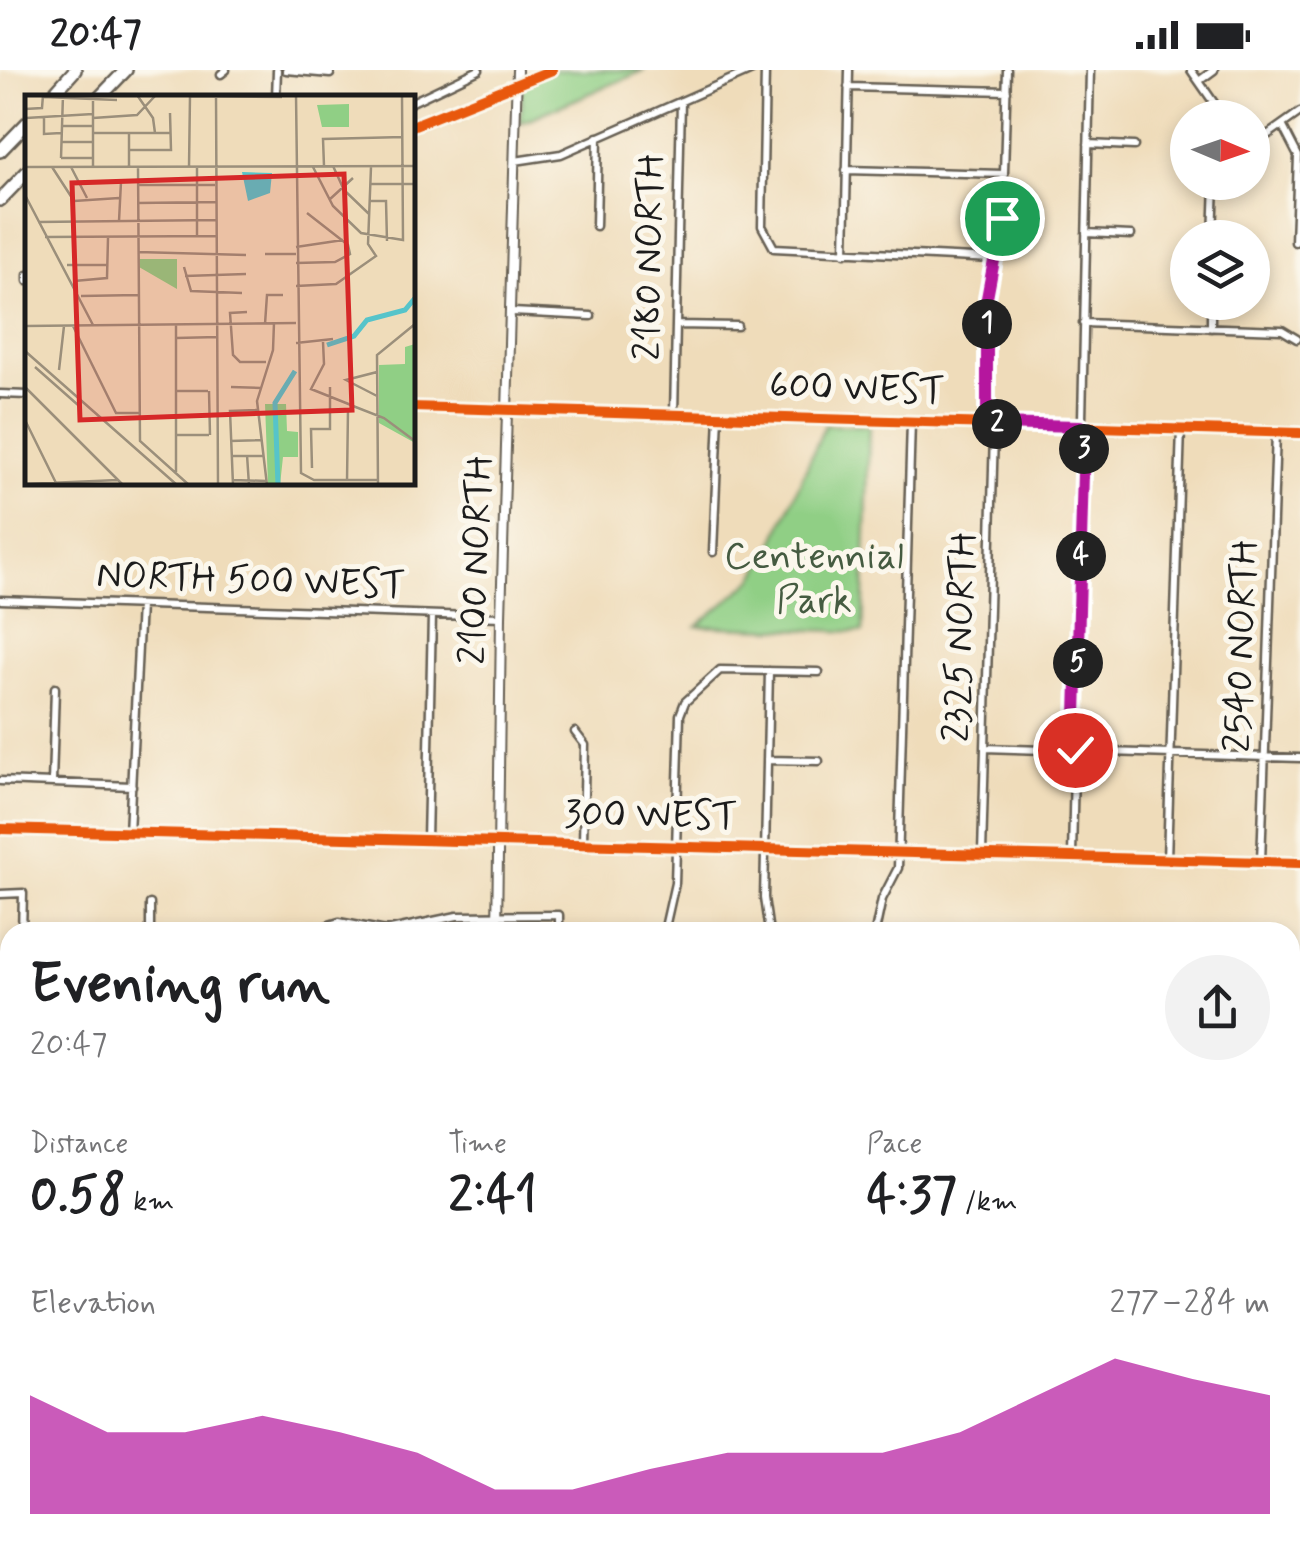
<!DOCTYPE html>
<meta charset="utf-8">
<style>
:root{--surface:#fff;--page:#f2f2f2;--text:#202124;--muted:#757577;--accent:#b5179e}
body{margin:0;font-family:Mynerve,sans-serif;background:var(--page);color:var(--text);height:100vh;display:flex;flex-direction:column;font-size:38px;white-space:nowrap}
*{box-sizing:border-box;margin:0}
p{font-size:32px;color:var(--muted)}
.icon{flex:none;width:55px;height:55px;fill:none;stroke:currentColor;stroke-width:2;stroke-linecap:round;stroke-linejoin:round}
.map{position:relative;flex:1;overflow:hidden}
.panel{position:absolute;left:0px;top:852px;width:1300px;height:642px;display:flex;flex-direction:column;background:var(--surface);border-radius:30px 30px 0 0;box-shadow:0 5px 15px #0003}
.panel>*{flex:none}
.needle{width:65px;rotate:92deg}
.tools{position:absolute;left:1170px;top:30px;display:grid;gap:20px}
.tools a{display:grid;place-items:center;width:100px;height:100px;border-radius:50%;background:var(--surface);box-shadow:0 5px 15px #0003;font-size:50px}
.pin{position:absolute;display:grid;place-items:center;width:85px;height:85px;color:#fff;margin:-42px;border:5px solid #fff;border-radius:50%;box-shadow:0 2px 10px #0007}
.km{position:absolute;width:50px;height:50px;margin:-25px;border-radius:50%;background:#222;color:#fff;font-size:28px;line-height:50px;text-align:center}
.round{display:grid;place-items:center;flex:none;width:105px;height:105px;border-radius:52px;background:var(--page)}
.head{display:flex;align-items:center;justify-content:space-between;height:170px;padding:0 30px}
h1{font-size:55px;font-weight:700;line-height:75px}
.metrics{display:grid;grid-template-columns:repeat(3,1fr);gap:15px;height:170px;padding:10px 30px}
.metrics div{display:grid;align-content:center}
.metrics b{font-size:50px;font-weight:700}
.metrics small{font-size:28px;font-weight:400}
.metrics p{font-size:28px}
.chart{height:280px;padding:20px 30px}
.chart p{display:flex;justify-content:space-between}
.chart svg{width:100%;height:180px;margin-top:10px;fill:var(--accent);opacity:.7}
.status{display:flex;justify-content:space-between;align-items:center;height:70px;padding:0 50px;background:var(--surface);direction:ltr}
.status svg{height:28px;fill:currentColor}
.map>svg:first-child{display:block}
</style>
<div class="status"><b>20:47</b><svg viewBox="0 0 49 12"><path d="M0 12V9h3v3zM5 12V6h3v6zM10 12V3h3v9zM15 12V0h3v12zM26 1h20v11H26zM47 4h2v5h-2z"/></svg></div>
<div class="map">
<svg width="1300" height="1493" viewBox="0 0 1300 1493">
<rect width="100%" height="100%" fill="#fbf7ec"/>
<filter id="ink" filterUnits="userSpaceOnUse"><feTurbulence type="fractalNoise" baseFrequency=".01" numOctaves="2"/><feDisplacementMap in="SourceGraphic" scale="20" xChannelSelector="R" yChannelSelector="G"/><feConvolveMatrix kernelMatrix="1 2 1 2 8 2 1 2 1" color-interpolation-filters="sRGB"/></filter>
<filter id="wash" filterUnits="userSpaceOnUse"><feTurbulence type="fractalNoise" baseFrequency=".0048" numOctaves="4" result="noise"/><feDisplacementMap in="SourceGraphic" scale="40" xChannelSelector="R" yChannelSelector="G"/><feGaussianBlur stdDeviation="2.25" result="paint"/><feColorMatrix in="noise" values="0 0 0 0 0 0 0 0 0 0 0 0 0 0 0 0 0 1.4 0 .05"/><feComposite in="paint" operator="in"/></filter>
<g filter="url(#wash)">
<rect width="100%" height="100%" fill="#efdcba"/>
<path fill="#90cf85" stroke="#567650" stroke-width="2.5" d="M 548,0 L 645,0 L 520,53 L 522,11 Z
M 825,355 L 869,356 L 863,562 L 697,556 L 754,509 L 773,475 Z"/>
<path fill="#56c4ca" stroke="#397073" stroke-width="2.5" d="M 1290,933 L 1300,934 L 1300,1101 L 1290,1100 Z"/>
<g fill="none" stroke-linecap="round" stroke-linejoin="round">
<path stroke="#56c4ca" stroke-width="2.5" d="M 0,1069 L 10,1070
M 391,1485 L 396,1493"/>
</g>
</g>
<g filter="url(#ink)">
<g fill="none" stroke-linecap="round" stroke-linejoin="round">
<g stroke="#665f53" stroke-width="11">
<path id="minor" d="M 286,0 L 330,4
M 765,0 L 762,156 L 774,178 L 993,189
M 1191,0 L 1214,33 L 1217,48
M 221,4 L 226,0
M 1199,11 L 1214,0
M 848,17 L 1007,21
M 276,28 L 277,0
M 412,32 L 479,0
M 1282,55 L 1298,86 L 1295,172
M 1088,74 L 1134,76
M 1252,76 L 1300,42
M 515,91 L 561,84 L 752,0
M 846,100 L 1004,104
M 596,156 L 598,67
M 1086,163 L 1131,165
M 1213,168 L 1215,112
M 845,183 L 849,0
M 28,205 L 28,211
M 512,242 L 591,246
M 1083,253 L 1282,260 L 1297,269
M 677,255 L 737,256
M 1211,258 L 1211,232
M 0,324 L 28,325
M 412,337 L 1300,363
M 674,344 L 681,31
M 713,482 L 719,345
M 0,530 L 501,547
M 575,662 L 585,675 L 583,774
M 985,678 L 1300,688
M 767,690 L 819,691
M 0,711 L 132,716
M 52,713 L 55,618
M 129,763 L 140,535
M 427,771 L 432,545
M 982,784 L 994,363 L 987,344 L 987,228 L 1003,137 L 1007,0
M 1072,786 L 1090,0
M 1167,789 L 1181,358
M 1261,792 L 1276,362
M 0,824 L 23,823 L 22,862
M 150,834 L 150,862
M 306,862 L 339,852 L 386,861 L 457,846 L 559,845 L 559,862
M 664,862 L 675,813 L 680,645 L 685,632 L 720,600 L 819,602
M 769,862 L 764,828 L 769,601
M 875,862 L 882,829 L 898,798 L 911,351
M 0,981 L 10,980
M 1290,1331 L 1300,1327
M 0,1374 L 10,1374
M 1290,1443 L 1300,1439
M 0,1484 L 10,1475
M 28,1485 L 28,1493
M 188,1485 L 192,1493
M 721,1485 L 724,1493
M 837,1485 L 840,1493
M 1025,1485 L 1033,1493
M 140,1493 L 143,1485
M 920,1493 L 929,1485
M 1057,1493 L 1066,1485
M 1205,1493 L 1218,1485"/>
</g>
<g stroke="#665f53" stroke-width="12">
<path id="tertiary" d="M 0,759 L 1300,793
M 497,862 L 501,547 L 517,0
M 0,1228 L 10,1230
M 1290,1229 L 1300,1229"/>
</g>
<g stroke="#665f53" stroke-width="16">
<path id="motorway" d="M 50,28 L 75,0
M 99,28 L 126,0
M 0,81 L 28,52
M 0,130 L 28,101"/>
</g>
<use href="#minor" stroke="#fff" stroke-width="6"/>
<use href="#tertiary" stroke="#fff" stroke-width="8"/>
<use href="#motorway" stroke="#fff" stroke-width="11"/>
<g stroke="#fbf7ec" stroke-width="16">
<path id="cycleway" d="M 412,56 L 552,0
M 412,337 L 1300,363
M 0,759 L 1300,793"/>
</g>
<use href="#cycleway" stroke="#e8590c" stroke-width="10"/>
</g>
</g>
<g fill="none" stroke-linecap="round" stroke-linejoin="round" filter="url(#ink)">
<g stroke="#fff" stroke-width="20">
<path id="route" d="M 1002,148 L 987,228 L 987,344 L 990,354 L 1080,356 L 1084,368 L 1075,680"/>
</g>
<use href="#route" stroke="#b5179e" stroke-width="12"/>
</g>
<g text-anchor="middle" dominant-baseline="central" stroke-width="10" stroke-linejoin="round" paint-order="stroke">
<g font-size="38" fill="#1c1c1c" stroke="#fbf7ec">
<text transform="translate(650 187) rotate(-89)">2180 NORTH</text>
<text transform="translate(857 319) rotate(2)">600 WEST</text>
<text transform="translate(477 490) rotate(-88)">2100 NORTH</text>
<text transform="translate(251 511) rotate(2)">NORTH 500 WEST</text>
<text transform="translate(961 567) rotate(-88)">2325 NORTH</text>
<text transform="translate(1242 576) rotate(-88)">2540 NORTH</text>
<text transform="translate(651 746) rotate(1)">300 WEST</text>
</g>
<g font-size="38" fill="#455b41" stroke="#fbf7ec">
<text x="814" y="487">Centennial<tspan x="814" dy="44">Park</tspan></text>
</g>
</g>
<g transform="translate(25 25)">
<rect width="390" height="390" fill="#efdcba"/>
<path d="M 324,9 L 324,32 L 297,32 L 292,10 ZM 114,164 L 152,164 L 152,194 L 114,172 ZM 390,249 L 390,348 L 354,328 L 354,270 L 380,269 L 380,252 ZM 240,309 L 261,309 L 262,336 L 273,337 L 273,362 L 258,362 L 255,390 L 243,390 Z" fill="#90cf85"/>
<path d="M 217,77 L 247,78 L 245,98 L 223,106 Z" fill="#56c4ca"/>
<path fill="none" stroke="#56c4ca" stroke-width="5" d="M 302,250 L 329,241 L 342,225 L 380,215 L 390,203M 253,390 L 250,308 L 270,276"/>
<path fill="none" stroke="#9b8f7b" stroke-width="2.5" d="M 112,0 L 128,23 L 130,38M 191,0 L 193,390M 271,0 L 276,378 L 289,385 L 353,385M 18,2 L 92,5M 68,6 L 68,72M 0,14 L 17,13 L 18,0M 1,23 L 68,19M 19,23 L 19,39 L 36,38M 68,23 L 112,20 L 131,0M 36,31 L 68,31M 68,38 L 146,38M 104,38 L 104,72M 36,47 L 68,47M 104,55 L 146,55 L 145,18M 36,63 L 38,0M 36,63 L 68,63M 299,71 L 298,44 L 378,42M 308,71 L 319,95 L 344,119M 0,72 L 390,71M 27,72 L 49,106M 46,72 L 62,103M 113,72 L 115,346 L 164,390M 164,72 L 165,1 L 257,2M 172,72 L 172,141M 288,72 L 308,111 L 336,138 L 378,145 L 377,0M 345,89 L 390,89M 113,90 L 190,90M 0,100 L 68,230M 304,105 L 328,83M 49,106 L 94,103M 344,106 L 361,106 L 362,146M 113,108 L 191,107M 94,126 L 96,87M 13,127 L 191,125M 20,142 L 191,141M 271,152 L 318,145M 113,157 L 221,160M 240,159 L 271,159M 271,168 L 310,167 L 325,159 L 323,150 L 282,118M 42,170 L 83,170M 159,172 L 166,196 L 217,198M 160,181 L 221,179M 49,186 L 82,183 L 83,143M 271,191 L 311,189 L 351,161 L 343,149 L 346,72M 56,201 L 113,200M 222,217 L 205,218 L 208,260 L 215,267 L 241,267M 240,229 L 242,200 L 258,200M 0,231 L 271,228M 48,231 L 91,318 L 114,318M 151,243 L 193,242M 298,247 L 299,269 L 286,294 L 326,310M 271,248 L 308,244M 0,256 L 152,390M 10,272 L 53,310M 34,275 L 39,231M 352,277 L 321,285 L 352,301M 0,292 L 98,390M 206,292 L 236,293M 151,296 L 183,296M 184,296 L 185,340M 328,311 L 359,323 L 390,346M 0,325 L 32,390M 152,340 L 184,340M 205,346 L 237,345M 222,360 L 224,390M 206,361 L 238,361M 287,373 L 286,334 L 305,334 L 305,292M 151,377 L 151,230M 208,385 L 242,386M 322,386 L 323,314M 0,389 L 93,385M 208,390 L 205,316 L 232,315M 242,390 L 232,306 L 248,255 L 249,228M 353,390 L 352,260 L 390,229"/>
<path fill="#d62828" fill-opacity="0.15" stroke="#d62828" stroke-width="5" d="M 319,79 L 327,315 L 55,325 L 47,88 Z"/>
<rect width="390" height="390" fill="none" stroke="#1c1c1c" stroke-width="5"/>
</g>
</svg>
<div class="tools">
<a><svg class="needle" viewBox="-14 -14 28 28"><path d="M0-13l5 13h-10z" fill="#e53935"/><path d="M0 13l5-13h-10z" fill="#757577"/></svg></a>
<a><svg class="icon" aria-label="layers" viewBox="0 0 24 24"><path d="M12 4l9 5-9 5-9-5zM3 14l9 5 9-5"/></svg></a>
</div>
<div class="pin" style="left:1002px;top:148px;background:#1e9e55"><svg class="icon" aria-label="arrive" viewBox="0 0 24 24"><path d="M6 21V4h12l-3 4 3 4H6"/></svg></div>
<div class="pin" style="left:1075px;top:680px;background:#d93025"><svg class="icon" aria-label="check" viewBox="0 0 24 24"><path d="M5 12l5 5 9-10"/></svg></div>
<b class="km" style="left:987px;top:254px">1</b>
<b class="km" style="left:997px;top:354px">2</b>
<b class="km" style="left:1084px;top:379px">3</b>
<b class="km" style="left:1081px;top:486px">4</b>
<b class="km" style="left:1078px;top:593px">5</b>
<section class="panel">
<div class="head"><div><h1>Evening run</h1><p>20:47</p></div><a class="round"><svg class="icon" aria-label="share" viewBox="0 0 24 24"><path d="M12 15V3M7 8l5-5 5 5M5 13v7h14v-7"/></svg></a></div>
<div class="metrics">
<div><p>Distance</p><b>0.58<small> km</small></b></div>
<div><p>Time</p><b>2:41</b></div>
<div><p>Pace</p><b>4:37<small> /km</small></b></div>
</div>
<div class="chart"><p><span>Elevation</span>277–284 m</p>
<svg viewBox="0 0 160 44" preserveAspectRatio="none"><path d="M0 44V15L10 24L20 24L30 20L40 24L50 29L60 38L70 38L80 33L90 29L100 29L110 29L120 24L130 15L140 6L150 11L160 15V44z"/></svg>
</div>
</section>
</div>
